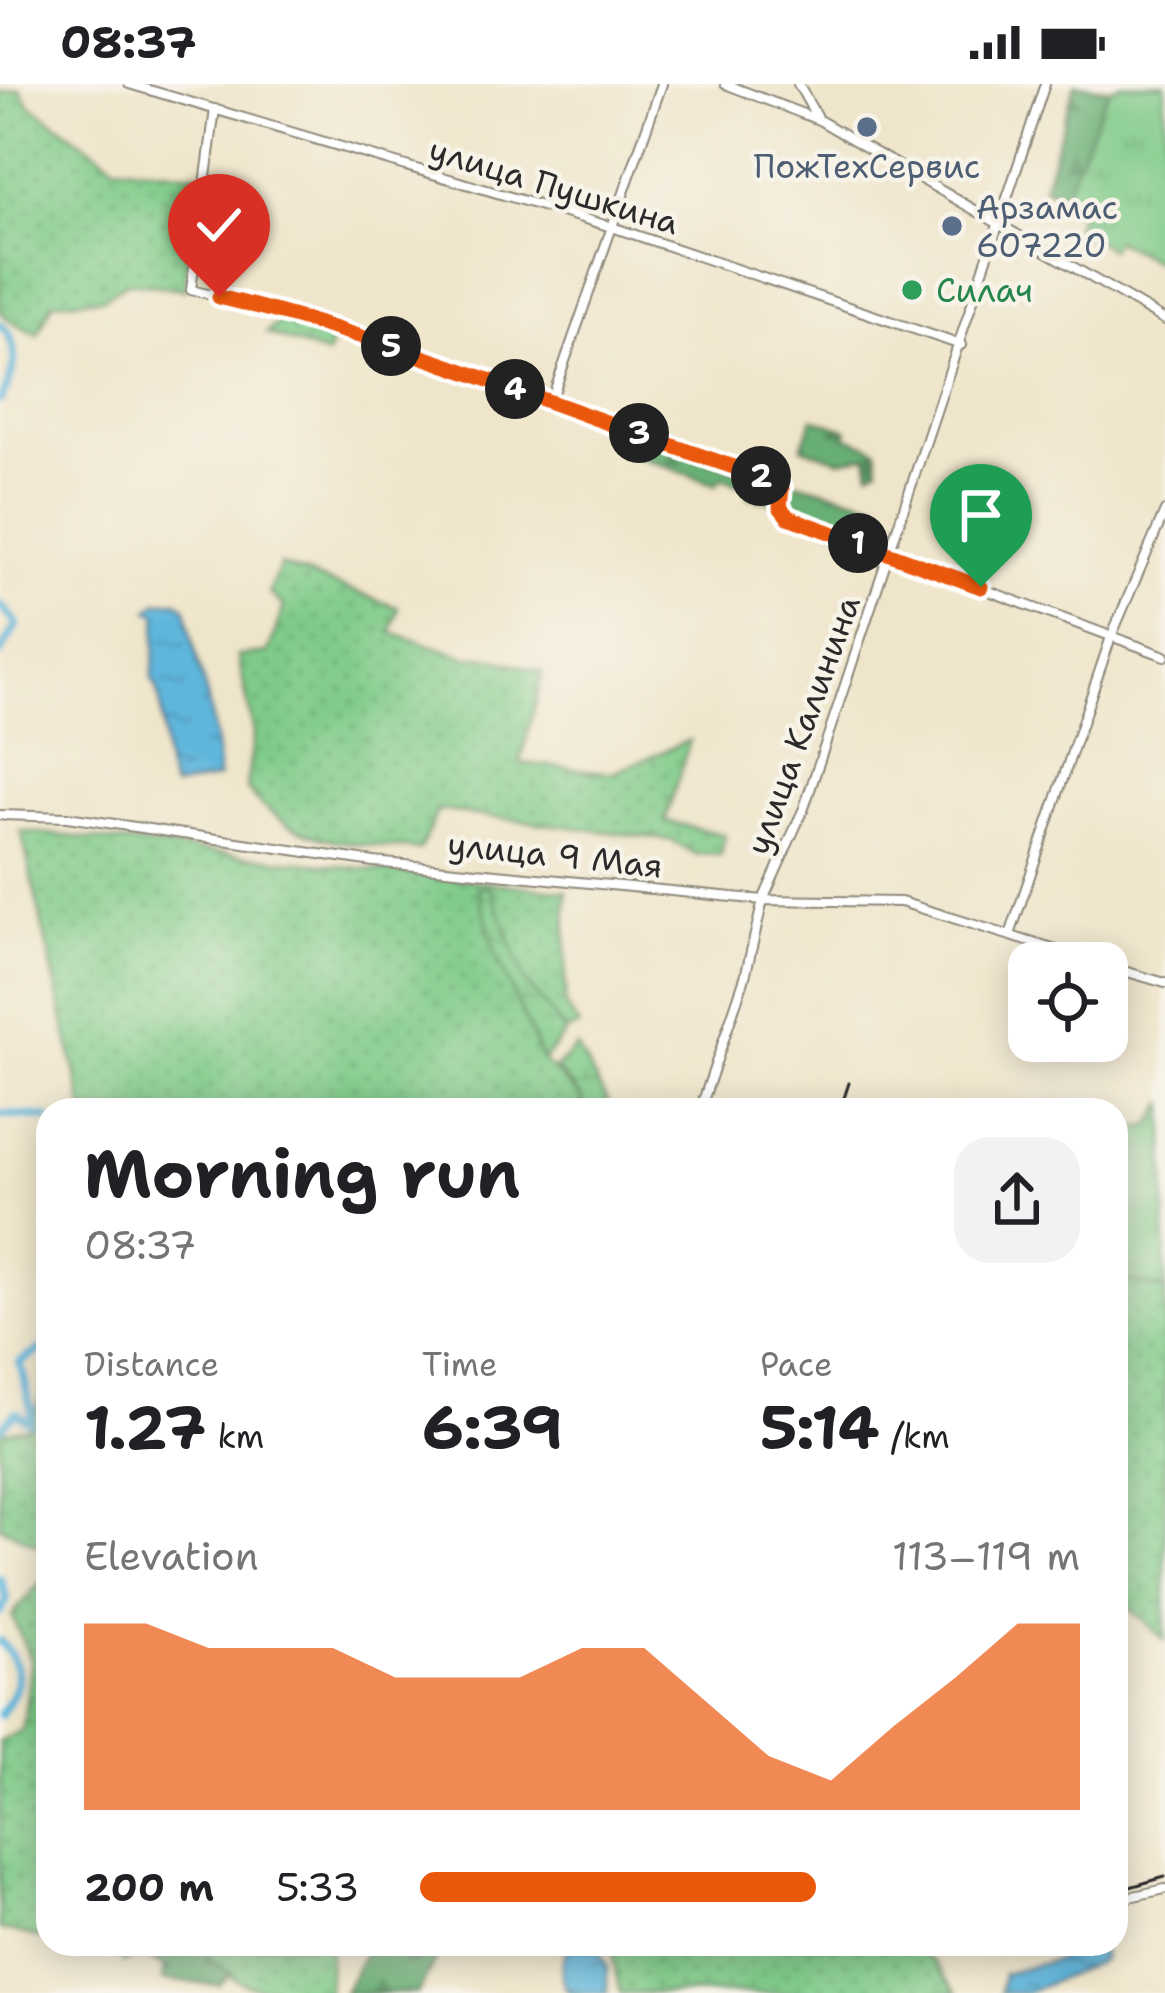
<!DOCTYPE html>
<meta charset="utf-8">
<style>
:root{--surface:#fff;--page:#f2f2f2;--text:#202124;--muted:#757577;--accent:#ea580c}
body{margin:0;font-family:"Shantell Sans",sans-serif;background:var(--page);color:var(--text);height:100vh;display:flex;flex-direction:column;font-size:45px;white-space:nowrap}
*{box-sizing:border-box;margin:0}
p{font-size:39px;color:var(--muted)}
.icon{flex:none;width:66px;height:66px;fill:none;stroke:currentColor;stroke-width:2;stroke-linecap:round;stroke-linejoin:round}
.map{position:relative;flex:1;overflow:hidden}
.panel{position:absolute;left:36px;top:1014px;width:1092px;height:858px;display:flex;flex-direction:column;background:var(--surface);border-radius:36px;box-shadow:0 6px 30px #0003}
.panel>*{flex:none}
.buttons{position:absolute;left:1008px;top:858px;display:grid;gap:24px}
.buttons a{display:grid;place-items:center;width:120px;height:120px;border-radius:24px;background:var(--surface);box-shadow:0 6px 30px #0003;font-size:60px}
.pin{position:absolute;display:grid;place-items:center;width:102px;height:102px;color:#fff;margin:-123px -51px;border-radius:50% 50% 50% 0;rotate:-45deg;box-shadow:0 0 12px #0007}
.pin .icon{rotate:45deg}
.km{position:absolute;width:60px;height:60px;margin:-30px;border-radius:50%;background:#222;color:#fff;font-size:33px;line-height:60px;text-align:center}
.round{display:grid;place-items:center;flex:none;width:126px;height:126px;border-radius:36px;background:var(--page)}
.overview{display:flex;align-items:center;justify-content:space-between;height:204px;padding:0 48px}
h1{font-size:66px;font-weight:700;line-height:90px}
.metrics{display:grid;grid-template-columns:repeat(3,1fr);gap:18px;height:204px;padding:12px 48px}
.metrics div{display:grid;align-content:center}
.metrics b{font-size:60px;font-weight:700}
.metrics small{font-size:33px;font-weight:400}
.metrics p{font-size:33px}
.chart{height:336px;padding:24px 48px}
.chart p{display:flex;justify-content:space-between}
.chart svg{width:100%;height:216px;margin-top:12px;fill:var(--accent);opacity:.7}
ul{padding:0 48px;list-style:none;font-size:39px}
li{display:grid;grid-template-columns:192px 144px 1fr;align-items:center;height:90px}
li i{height:30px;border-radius:15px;background:var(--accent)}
.status{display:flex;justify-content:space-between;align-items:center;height:84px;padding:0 60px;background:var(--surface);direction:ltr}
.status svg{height:33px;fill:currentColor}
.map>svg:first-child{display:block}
</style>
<div class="status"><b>08:37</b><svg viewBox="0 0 49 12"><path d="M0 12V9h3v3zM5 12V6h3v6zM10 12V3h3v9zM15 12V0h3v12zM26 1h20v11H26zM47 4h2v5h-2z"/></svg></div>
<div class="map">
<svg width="1165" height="1909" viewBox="0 0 1165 1909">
<defs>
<pattern id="grass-dots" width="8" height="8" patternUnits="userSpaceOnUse" patternTransform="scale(3)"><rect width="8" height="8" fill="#7fcb89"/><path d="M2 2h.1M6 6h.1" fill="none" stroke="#6eae76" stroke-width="1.8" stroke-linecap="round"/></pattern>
<pattern id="forest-firs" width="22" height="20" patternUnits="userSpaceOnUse" patternTransform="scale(3)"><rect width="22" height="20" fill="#67af75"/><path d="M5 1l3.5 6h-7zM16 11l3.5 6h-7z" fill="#558f60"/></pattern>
<pattern id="wetland-marsh" width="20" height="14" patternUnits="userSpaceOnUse" patternTransform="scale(3)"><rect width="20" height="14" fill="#7fcb89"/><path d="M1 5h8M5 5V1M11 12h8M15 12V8" fill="none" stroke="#6eae76"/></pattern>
<pattern id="park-tufts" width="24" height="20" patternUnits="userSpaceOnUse" patternTransform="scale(3)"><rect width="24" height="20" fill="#7fcb89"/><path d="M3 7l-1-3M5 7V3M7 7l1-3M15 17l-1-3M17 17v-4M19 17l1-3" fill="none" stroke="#6eae76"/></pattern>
<pattern id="water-ripples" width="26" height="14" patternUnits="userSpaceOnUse" patternTransform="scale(3)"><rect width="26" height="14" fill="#5fb6dc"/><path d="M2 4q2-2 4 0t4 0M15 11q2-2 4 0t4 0" fill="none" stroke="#4f94b3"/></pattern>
</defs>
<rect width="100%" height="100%" fill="#f7f3e8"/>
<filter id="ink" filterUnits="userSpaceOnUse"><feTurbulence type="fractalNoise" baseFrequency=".00833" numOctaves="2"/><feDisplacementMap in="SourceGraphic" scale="24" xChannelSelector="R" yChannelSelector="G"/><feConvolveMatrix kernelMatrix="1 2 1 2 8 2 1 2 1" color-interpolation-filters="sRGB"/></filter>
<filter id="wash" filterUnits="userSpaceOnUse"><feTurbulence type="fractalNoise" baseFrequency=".004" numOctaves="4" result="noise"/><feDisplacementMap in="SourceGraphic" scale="48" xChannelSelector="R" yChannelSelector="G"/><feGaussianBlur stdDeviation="2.7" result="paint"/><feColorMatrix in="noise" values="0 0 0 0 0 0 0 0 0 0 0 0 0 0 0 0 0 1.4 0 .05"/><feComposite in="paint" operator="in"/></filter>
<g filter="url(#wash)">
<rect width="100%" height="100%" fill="#efe5ca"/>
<path fill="url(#grass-dots)" stroke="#557b5a" stroke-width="3" d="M 21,5 L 29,20 L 115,81 L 199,90 L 184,205 L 128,198 L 103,214 L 53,218 L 38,250 L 11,238 L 0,227 L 0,9 Z
M 281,236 L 405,276 L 402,287 L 391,275 L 333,254 L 327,271 L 266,249 Z
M 280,481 L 399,524 L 391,548 L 466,573 L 492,574 L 543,588 L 520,679 L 613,689 L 690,656 L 665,737 L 725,751 L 721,771 L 695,770 L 670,756 L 438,726 L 420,766 C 352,759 292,762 246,704 L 254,650 L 238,572 L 268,569 L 284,522 L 269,509 Z
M 21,747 L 567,807 L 565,921 L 579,942 L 566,948 L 525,898 L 514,904 L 543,977 L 582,1014 L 584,1026 L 84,1026 Z
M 1116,1195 L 1165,1205 L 1165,1556 L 1116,1512 Z
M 48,1288 L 48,1856 L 0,1845 L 0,1658 L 23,1645 L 31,1577 L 12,1531 L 46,1492 L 48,1466 L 0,1442 L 0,1348 L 31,1343 Z
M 181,1860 L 329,1860 L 328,1909 C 301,1909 263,1909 239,1897 C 215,1885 217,1872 181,1860 Z
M 610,1860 L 909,1860 L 934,1878 L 957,1909 L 620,1909 Z"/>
<path fill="url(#forest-firs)" stroke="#496d50" stroke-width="3" d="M 1075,0 L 1109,5 L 1064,112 L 1043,104 Z
M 813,334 L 848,346 L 845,352 L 877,365 L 879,383 L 870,387 L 867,371 L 840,376 L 802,363 Z
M 632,351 L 772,398 L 775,418 L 749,413 L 748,403 L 721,394 L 716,401 L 623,367 L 636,359 Z
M 792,397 L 880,420 L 878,459 L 869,457 L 871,448 L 851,451 L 786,426 Z
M 115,1860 L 198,1860 L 215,1880 L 231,1888 L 220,1901 L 162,1896 L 164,1886 L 172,1886 L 140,1871 L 123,1879 Z
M 367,1860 L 433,1860 L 432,1865 L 440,1866 L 418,1909 L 344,1909 L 365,1867 L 375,1867 Z"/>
<path fill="url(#wetland-marsh)" stroke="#557b5a" stroke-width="3" d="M 478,803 L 491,804 L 524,897 L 566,948 L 543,977 L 494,866 Z
M 577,963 L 612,1026 L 584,1026 L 582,1014 L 555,984 Z"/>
<path fill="url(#park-tufts)" stroke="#557b5a" stroke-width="3" d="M 1122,0 L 1165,0 L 1165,182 L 1115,156 L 1110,165 L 1075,145 L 1079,131 L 1060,120 L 1109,5 Z
M 1165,1019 L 1165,1205 L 1116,1195 L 1116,1049 L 1151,1041 Z"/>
<path fill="url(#water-ripples)" stroke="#457084" stroke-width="3" d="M 177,517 L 186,523 C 196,585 218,630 218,694 L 173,704 C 156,670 170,622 152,595 L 158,531 L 149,527 L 158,518 Z
M 571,1860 L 599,1866 L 607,1882 L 607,1909 L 569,1909 C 558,1894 560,1875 571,1860 Z
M 1085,1860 L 1099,1860 L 1103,1874 L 1097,1879 L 1026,1909 L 1000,1909 L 1003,1890 L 1059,1875 Z"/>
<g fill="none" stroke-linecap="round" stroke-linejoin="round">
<path stroke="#5fb6dc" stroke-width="8" d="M 0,240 C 22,262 15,291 0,316
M 0,521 L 17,540 L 0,570
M 0,1030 L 48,1034
M 0,1345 L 16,1328 L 29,1338 L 32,1328 L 20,1278 L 48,1262
M 0,1494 L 7,1516 L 0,1528
M 0,1557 C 25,1584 21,1603 0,1631"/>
</g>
</g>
<g filter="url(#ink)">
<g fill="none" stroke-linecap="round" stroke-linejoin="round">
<g stroke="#8d887a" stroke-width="12">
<path id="secondary" d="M 129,0 L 612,143 L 961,261
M 725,0 L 819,36 L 1165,236
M 798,0 L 818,35
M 215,25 L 191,206 L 300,232 L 773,396 L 781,404 L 780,423 L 788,433 L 1165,572
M 551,317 L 662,0
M 0,731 L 67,733 L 374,778 L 763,816 L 901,818 L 1098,879
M 1010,851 L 1111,553 L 1165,427
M 1107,882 L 1165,899
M 700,1026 L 745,893 L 763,816 L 804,724 L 1045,0
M 1116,1816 L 1165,1805"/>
</g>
<use href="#secondary" stroke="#fff" stroke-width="8"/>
<path stroke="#2b2b2b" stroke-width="3" d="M 840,1026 L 849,999
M 1116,1807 L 1165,1793"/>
</g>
</g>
<g fill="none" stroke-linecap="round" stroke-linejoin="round" filter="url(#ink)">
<g stroke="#fff" stroke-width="24">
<path id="route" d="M 219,213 C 409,258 589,337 773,396 L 782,404 L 780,423 L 788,433 L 981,503"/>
</g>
<use href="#route" stroke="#ea580c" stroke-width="15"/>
</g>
<g fill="#5c6f8a" stroke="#f7f3e8" stroke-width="4.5">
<circle cx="867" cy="43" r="12"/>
<circle cx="952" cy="142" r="12"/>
</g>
<circle fill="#2e9e5b" stroke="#f7f3e8" stroke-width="4.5" cx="912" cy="206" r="12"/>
<g text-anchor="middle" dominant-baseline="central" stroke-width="9" stroke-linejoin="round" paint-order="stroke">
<g font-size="33" fill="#4e5e75" stroke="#f7f3e8">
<text x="867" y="82">ПожТехСервис</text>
<text x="976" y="123" text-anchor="start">Арзамас<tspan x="976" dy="38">607220</tspan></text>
</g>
<g font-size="33" fill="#2b2b2b" stroke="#f7f3e8">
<text transform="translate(554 102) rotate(17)">улица Пушкина</text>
<text transform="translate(803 641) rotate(-70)">улица Калинина</text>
<text transform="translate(555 771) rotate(6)">улица 9 Мая</text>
</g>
<g font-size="33" fill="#27864d" stroke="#f7f3e8" text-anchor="start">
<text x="936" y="206">Силач</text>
</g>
</g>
</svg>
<div class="buttons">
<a><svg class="icon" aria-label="locate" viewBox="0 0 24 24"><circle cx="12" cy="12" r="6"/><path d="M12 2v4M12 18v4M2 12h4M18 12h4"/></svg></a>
</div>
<div class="pin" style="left:981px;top:503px;background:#1e9e55"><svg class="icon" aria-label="arrive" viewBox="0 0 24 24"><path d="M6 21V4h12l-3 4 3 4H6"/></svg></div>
<div class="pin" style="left:219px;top:213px;background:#d93025"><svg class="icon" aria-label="check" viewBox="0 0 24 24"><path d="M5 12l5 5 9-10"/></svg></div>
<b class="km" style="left:858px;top:459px">1</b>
<b class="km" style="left:761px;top:392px">2</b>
<b class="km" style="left:639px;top:349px">3</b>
<b class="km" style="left:515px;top:305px">4</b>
<b class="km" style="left:391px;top:262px">5</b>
<section class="panel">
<div class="overview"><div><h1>Morning run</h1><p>08:37</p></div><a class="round"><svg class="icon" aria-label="share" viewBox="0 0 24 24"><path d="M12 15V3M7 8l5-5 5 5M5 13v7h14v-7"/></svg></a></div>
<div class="metrics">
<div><p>Distance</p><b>1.27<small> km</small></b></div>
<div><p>Time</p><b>6:39</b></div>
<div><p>Pace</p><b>5:14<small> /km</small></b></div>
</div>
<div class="chart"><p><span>Elevation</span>113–119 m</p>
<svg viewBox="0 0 160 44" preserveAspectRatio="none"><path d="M0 44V6L10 6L20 11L30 11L40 11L50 17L60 17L70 17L80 11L90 11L100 22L110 33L120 38L130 27L140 17L150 6L160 6V44z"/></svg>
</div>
<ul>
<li><b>200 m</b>5:33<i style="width:60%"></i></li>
</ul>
</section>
</div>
